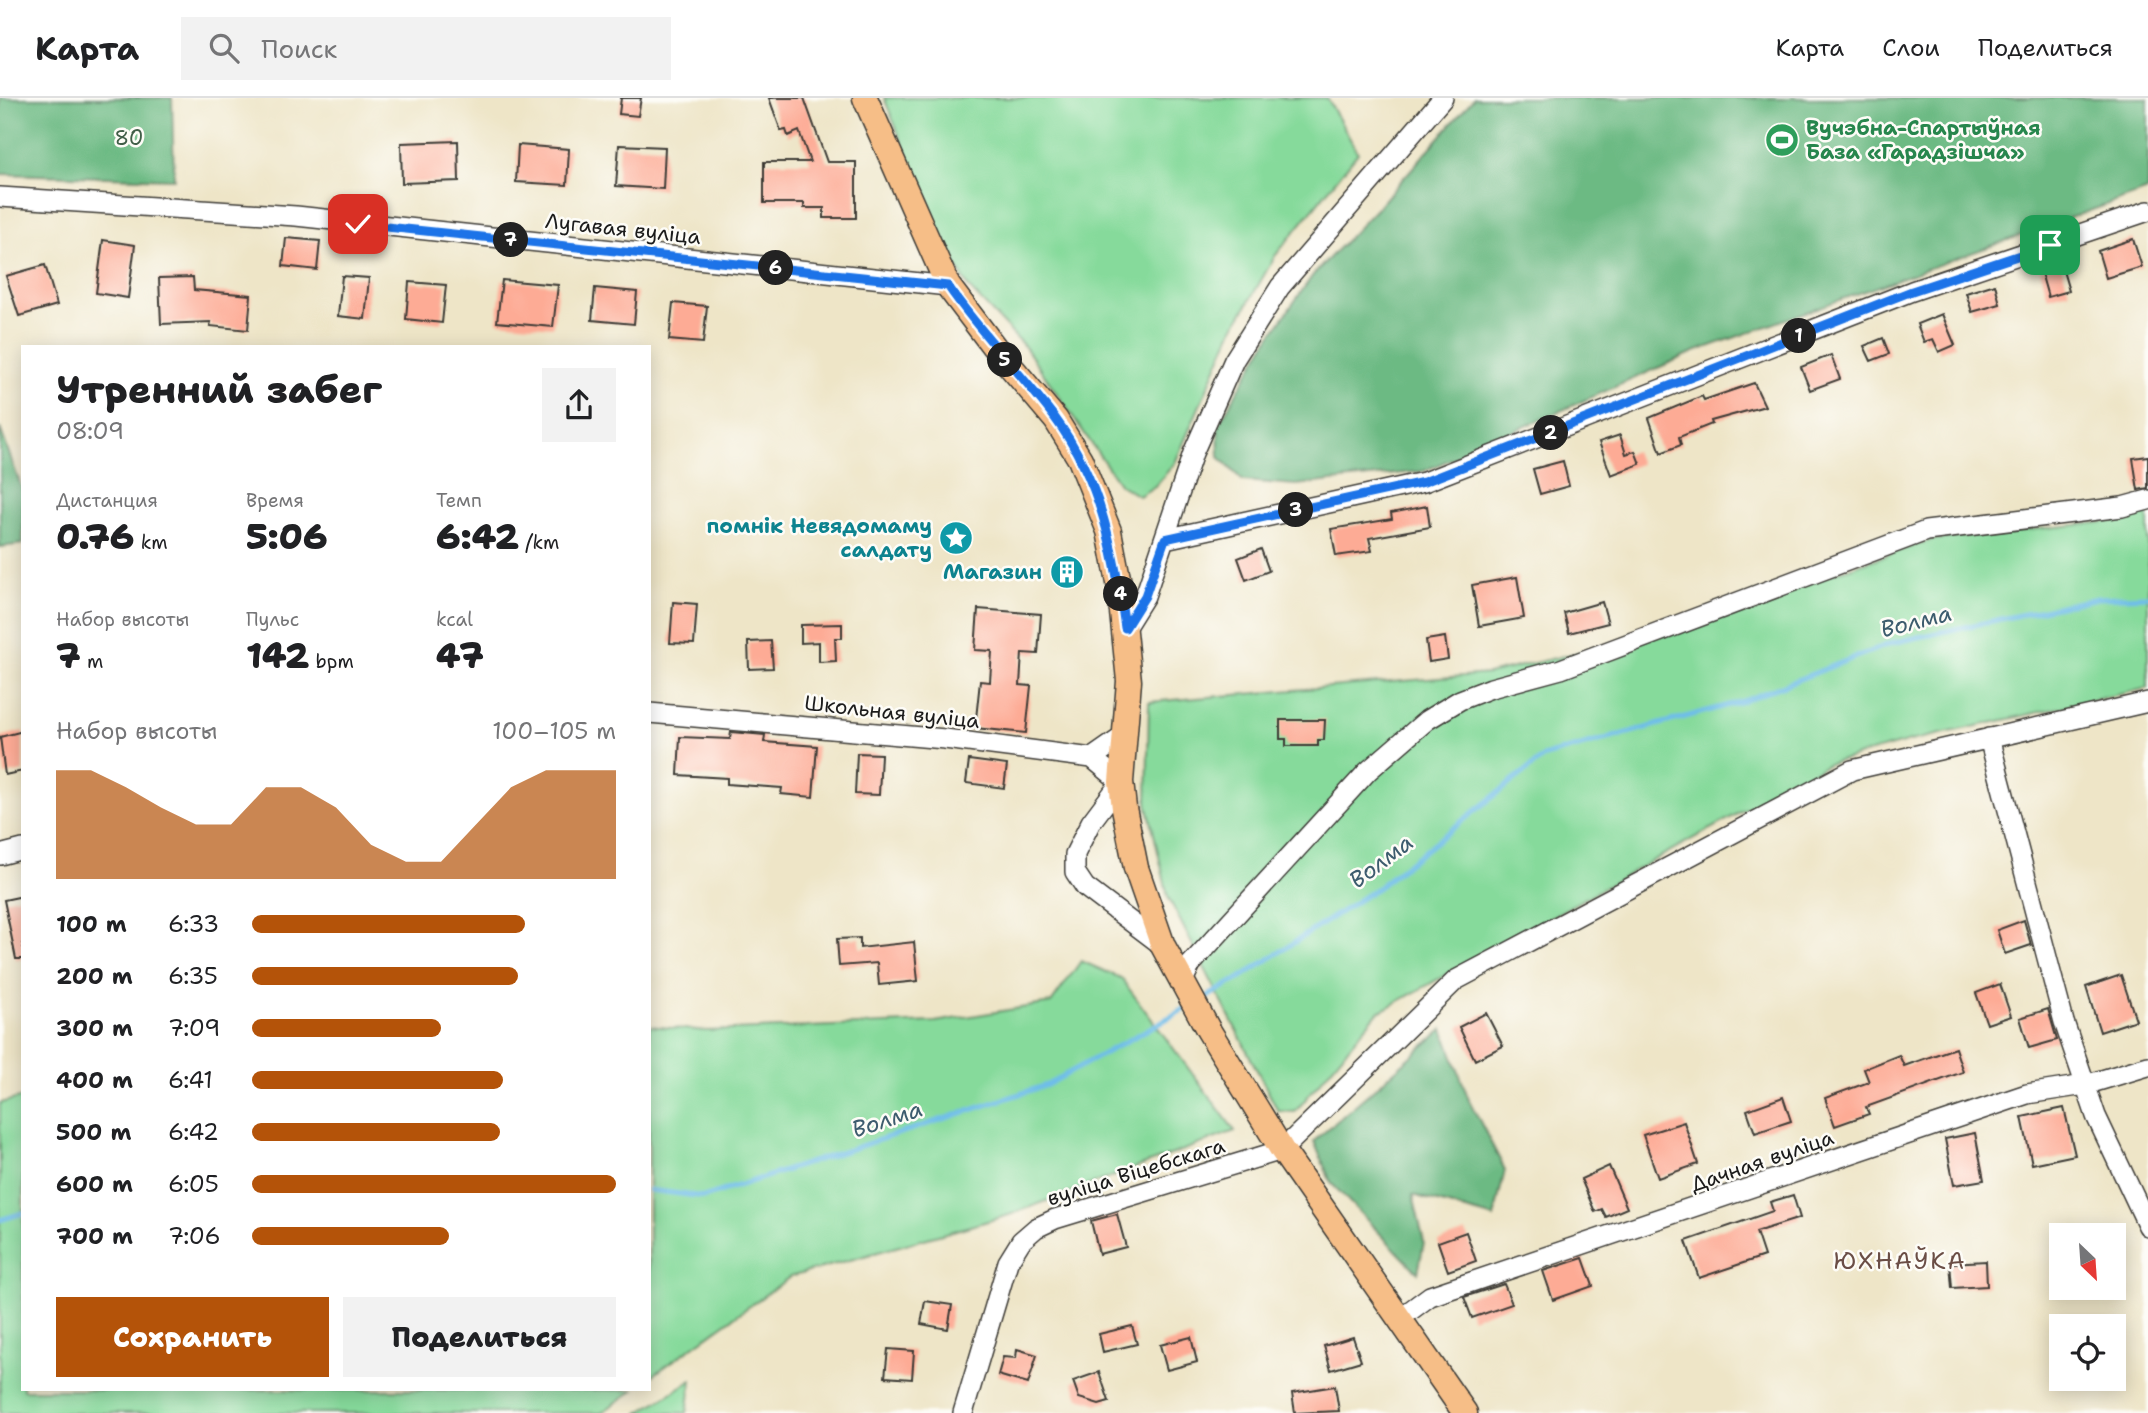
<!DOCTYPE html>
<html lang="ru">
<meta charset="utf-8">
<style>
:root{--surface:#fff;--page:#f2f2f2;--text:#202124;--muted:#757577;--line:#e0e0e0;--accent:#b45309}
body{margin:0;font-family:"Shantell Sans",sans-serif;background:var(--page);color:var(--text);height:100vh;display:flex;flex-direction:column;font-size:26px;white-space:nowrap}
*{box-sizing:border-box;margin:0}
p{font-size:23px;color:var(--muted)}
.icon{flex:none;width:38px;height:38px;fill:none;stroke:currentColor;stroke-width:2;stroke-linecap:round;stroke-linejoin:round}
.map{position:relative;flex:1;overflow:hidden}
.side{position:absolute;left:21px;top:247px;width:630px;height:1046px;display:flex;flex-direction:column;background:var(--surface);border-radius:0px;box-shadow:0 4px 18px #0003}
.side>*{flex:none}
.needle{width:46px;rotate:155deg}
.fabs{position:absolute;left:2049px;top:1125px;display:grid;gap:14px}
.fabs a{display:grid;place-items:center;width:77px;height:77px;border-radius:0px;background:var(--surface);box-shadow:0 4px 18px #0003;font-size:35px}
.pin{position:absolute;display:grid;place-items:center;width:60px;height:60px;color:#fff;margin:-30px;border-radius:14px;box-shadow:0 4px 10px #0006}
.km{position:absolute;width:35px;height:35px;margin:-18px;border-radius:50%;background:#222;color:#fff;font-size:19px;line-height:35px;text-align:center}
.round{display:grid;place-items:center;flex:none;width:74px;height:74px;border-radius:0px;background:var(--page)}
.summary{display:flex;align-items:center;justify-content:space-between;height:119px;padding:0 35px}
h1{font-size:38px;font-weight:800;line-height:52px}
.metrics{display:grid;grid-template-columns:repeat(3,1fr);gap:10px;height:119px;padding:7px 35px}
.metrics div{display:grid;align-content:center}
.metrics b{font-size:35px;font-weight:800}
.metrics small{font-size:19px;font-weight:400}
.metrics p{font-size:19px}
.chart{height:196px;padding:14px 35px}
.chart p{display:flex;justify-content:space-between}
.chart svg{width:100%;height:126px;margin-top:7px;fill:var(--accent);opacity:.7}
.button{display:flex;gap:14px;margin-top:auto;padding:14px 35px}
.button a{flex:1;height:80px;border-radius:0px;background:var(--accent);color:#fff;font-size:28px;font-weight:800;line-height:80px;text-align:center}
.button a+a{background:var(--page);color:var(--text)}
ul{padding:0 35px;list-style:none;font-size:23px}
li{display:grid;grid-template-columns:112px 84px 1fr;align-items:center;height:52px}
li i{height:18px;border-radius:9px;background:var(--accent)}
header{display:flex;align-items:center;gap:42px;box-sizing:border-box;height:98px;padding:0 35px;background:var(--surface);border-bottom:2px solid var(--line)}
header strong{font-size:33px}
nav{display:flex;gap:38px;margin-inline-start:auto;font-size:24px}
.search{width:490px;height:63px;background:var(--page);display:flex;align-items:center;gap:18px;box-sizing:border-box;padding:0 24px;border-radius:0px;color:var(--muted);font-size:26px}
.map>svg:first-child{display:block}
</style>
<header>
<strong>Карта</strong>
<div class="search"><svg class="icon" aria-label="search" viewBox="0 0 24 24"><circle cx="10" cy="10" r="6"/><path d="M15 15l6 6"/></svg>Поиск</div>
<nav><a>Карта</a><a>Слои</a><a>Поделиться</a></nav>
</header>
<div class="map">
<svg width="2148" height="1315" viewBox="0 0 2148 1315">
<rect width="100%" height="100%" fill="#fdfcf7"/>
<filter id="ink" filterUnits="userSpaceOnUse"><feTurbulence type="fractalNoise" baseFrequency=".0143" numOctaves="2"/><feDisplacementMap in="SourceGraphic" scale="14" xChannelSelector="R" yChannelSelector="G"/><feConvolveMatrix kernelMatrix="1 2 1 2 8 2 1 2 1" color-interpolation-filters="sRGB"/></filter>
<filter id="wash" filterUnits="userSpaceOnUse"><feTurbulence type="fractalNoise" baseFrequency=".00686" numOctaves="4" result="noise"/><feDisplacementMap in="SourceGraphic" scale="28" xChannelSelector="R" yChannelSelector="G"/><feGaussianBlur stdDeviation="1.57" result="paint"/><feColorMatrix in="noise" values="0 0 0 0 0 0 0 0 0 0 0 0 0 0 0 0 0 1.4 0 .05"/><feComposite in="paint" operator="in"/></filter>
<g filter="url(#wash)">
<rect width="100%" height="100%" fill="#eee5c7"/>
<path fill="#86da9b" stroke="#517b5c" stroke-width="2" d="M 884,0 L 1327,0 L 1358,55 L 1275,158 L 1232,233 L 1175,365 L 1155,388 L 1139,398 L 1120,387 L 1025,249 L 969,190 L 941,140 Z
M 2148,416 L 2148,590 L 1914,642 L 1828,666 L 1377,915 L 1295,1014 L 1278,1013 L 1168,799 L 1147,705 L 1149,604 L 1488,576 L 1651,537 L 1931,442 L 2124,422 Z
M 1081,863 L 1121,880 L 1235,1033 L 1009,1117 L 790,1179 L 649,1280 L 649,928 L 706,933 L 935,924 L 1051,905 Z
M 23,999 L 23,1292 L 634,1292 L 601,1315 L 0,1315 L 0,1005 Z
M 692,1282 L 687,1315 L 639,1315 Z"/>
<path fill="#6cba83" stroke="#446b50" stroke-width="2" d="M 0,0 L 172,0 L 174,81 L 0,76 Z
M 1474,0 L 2148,0 L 2148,92 L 1694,254 L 1424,373 L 1296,387 L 1243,383 L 1219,359 L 1218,327 L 1265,246 L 1313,177 L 1379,108 Z
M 0,330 L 23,394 L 23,446 L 0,449 Z
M 1443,931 L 1469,1002 L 1505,1072 L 1494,1120 L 1413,1097 L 1424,1144 L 1418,1175 L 1331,1085 L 1314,1043 Z"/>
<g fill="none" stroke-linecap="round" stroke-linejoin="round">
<path stroke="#6ebde9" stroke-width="5" d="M 1200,903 L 1240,880 L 1377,790 L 1545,658 L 1743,603 L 1892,545 L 2097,500 L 2148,498
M 649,1092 L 704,1099 L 1047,987 L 1188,909
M 0,1122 L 23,1115"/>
</g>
<g id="blocks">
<path fill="#fdab95" d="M 621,0 L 641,0 L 638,18 L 619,16 Z
M 769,0 L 804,0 L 827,64 L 856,64 L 856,120 L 824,120 L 824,110 L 804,110 L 804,105 L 764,105 L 764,64 L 810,64 L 799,33 L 788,38 L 786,32 L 781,33 Z
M 458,43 L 459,83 L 402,85 L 401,45 Z
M 518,47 L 569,51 L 567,87 L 516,84 Z
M 619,47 L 665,49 L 663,91 L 616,88 Z
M 286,140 L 320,143 L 317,172 L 283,168 Z
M 2133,141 L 2142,169 L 2106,180 L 2098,153 Z
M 103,142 L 135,147 L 128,200 L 96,195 Z
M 2061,166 L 2069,193 L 2048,199 L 2040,171 Z
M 45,167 L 57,207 L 19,218 L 6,178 Z
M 342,178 L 369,180 L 365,221 L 338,218 Z
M 193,179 L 194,192 L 251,197 L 248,232 L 210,228 L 211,224 L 161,226 L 159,180 Z
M 502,182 L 558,187 L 553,229 L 497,224 Z
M 409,184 L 446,187 L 442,225 L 406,221 Z
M 1995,186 L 2000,206 L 1972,214 L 1966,195 Z
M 595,190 L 637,194 L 634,226 L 592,222 Z
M 673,205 L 707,208 L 703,245 L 669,242 Z
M 1942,216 L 1955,247 L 1939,254 L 1933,241 L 1924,244 L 1917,226 Z
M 1883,240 L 1889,256 L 1871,263 L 1864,248 Z
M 1831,257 L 1840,281 L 1810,292 L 1801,269 Z
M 1754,285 L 1765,308 L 1711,323 L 1712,326 L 1679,339 L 1681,347 L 1661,355 L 1649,320 L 1702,298 L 1704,302 Z
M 1620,337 L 1626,356 L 1635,353 L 1640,366 L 1611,377 L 1599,344 Z
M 2148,358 L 2148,390 L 2138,392 L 2133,360 Z
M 1563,363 L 1569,388 L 1540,396 L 1533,371 Z
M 1427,408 L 1430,429 L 1369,440 L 1372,453 L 1336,458 L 1331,431 L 1392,421 L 1391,415 Z
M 1261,451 L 1269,473 L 1246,482 L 1238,460 Z
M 1517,479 L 1524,520 L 1479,528 L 1472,487 Z
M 673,504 L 697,506 L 694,546 L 670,545 Z
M 1602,504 L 1608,525 L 1569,535 L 1564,515 Z
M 978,511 L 1041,516 L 1038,556 L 1022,555 L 1020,587 L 1031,588 L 1026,635 L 975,630 L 980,583 L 990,584 L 992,553 L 975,552 Z
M 842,526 L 842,540 L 835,540 L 836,563 L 819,564 L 819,544 L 801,545 L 801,527 Z
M 1445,539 L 1448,561 L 1429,564 L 1426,542 Z
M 771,543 L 773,570 L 749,571 L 748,544 Z
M 1280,622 L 1325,622 L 1324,642 L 1318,642 L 1318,648 L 1286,648 L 1286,641 L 1280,641 Z
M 23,633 L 23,673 L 5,677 L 0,639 Z
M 731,634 L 765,637 L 764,644 L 817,648 L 813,699 L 781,696 L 782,690 L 727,686 L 727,680 L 678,677 L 680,639 L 730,641 Z
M 857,655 L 881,656 L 879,697 L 855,696 Z
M 969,662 L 1007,667 L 1004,690 L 966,685 Z
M 23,798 L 23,861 L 16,861 L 4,802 Z
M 2024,822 L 2031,847 L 2005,856 L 1997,832 Z
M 860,840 L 860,850 L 914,844 L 918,883 L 879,887 L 877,865 L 839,868 L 837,841 Z
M 2121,877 L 2136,922 L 2100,934 L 2086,889 Z
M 2000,886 L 2011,918 L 1987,926 L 1976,895 Z
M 2048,911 L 2057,942 L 2029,950 L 2020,920 Z
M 1486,915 L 1503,948 L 1475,962 L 1459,929 Z
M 1955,950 L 1963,974 L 1866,1009 L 1869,1016 L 1835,1028 L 1825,1000 L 1869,984 L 1864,971 L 1899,957 L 1904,968 Z
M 1783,999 L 1791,1023 L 1755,1035 L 1747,1012 Z
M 2064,1010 L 2075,1057 L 2032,1066 L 2022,1019 Z
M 1684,1024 L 1698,1066 L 1658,1080 L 1643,1037 Z
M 1975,1035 L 1984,1082 L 1954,1087 L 1945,1041 Z
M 1609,1068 L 1627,1110 L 1606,1119 L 1602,1111 L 1595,1114 L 1581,1081 Z
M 1793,1097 L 1800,1120 L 1756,1134 L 1764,1158 L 1699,1180 L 1686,1143 L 1773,1113 L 1770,1104 Z
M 1117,1116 L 1126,1149 L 1099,1156 L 1091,1123 Z
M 1466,1134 L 1476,1163 L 1448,1173 L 1438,1144 Z
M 1583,1160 L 1593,1188 L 1553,1202 L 1543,1173 Z
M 1986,1163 L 1987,1188 L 1952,1190 L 1950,1165 Z
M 1504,1186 L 1512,1206 L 1472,1220 L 1464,1199 Z
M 925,1203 L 952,1207 L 948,1231 L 921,1226 Z
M 1132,1228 L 1137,1246 L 1103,1254 L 1099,1236 Z
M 1191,1239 L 1197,1264 L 1167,1272 L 1160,1247 Z
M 1353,1239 L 1361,1263 L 1331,1272 L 1324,1248 Z
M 888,1251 L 914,1253 L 912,1281 L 885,1279 Z
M 1017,1251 L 1037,1257 L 1028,1286 L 998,1277 L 1003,1259 L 1016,1260 Z
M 1099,1274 L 1109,1303 L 1099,1306 L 1079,1300 L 1073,1283 Z
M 1335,1288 L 1339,1313 L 1295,1315 L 1292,1295 Z"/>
</g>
</g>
<g filter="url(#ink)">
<use href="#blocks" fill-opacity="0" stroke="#3c3a36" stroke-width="2"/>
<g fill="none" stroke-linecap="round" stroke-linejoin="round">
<g stroke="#3c3a36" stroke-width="22">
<path id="minor" d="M 0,99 L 296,118 L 948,188
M 1165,441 L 1424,384 L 1912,193 L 2148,113
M 1125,530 L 1145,498 L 1193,355 L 1234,262 L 1280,189 L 1443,0
M 649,615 L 945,641 L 1092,660 L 1121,684 L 1091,724 L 1075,756 L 1075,774 L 1085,789 L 1163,848
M 1989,640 L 2064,924 L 2096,1018 L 2148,1128
M 1092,660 L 1125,637
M 0,757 L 23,751
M 1182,885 L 1191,866 L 1368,673 L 1427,622 L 1460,602 L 1491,590 L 1561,571 L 1926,433 L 2122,409 L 2148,402
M 1399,1221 L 1430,1198 L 2027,996 L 2085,987 L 2148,968
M 963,1315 L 1008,1164 L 1021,1143 L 1036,1130 L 1055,1121 L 1282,1052 L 1456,882 L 1852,672 L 2148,604"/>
</g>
<g stroke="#3c3a36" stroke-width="27">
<path id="major" d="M 865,0 L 948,188 L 995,250 L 1056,322 L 1080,361 L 1109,433 L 1119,485 L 1129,583 L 1121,684 L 1124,710 L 1136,770 L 1163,848 L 1209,933 L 1282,1052 L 1465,1315"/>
</g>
<use href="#minor" stroke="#fff" stroke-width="19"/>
<use href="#major" stroke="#f6be87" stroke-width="24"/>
</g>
</g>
<g fill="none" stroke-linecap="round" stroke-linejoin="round" filter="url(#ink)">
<g stroke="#fff" stroke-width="14">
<path id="route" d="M 358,126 L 948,188 C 980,235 1021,275 1055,320 C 1101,382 1115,456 1125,530 L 1145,498 L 1165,441 L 1424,384 L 1912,193 L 2050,147"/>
</g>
<use href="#route" stroke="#1a73e8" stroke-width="9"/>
</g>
<defs>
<g id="stadium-disc" transform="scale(1.75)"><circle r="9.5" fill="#2e9e5b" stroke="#fdfcf7"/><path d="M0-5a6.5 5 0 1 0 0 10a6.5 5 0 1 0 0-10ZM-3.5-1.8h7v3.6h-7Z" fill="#fff"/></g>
<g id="sight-disc" transform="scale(1.75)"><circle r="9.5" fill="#0f9aa8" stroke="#fdfcf7"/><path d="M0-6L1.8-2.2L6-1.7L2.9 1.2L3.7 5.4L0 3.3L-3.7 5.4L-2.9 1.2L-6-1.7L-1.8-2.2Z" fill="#fff"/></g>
<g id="building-disc" transform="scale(1.75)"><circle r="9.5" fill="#0f9aa8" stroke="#fdfcf7"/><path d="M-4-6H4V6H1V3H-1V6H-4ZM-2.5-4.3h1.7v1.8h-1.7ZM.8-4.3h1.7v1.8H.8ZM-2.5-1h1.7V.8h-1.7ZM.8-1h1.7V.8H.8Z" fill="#fff"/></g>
</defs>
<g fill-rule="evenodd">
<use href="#stadium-disc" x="1782" y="42"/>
<use href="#sight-disc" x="956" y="440"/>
<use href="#building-disc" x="1067" y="474"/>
</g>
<g text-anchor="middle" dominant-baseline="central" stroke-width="5" stroke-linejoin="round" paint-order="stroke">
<g font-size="21" font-weight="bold" fill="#27864d" stroke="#fdfcf7" text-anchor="start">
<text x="1806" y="30">Вучэбна-Спартыўная<tspan x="1806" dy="24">База «Гарадзішча»</tspan></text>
</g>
<g font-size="21" fill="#415e48" stroke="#fdfcf7">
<text x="129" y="40">80</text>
</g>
<g font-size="21" fill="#1c1c1c" stroke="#fdfcf7">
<text transform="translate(623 131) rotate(6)">Лугавая вуліца</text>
<text transform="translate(892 614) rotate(6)">Школьная вуліца</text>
<text transform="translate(1762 1063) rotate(-19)">Дачная вуліца</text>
<text transform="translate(1136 1074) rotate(-17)">вуліца Віцебскага</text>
</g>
<g font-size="21" font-weight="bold" fill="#0d838f" stroke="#fdfcf7" text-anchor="end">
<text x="932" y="428">помнік Невядомаму<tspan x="932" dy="24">салдату</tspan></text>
<text x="1042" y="474">Магазин</text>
</g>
<g font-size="23" font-style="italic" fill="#3d5c6e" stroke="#fdfcf7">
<text transform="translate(1916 523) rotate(-14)">Волма</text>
<text transform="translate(1381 763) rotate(-37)">Волма</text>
<text transform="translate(887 1021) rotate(-18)">Волма</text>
</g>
<g font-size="24" letter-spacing="2" fill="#6b4e46" stroke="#fdfcf7">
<text x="1900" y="1163">ЮХНАЎКА</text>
</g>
</g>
</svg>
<div class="fabs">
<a><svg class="needle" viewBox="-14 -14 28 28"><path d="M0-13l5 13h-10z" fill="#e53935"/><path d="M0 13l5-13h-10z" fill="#757577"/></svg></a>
<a><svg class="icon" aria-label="locate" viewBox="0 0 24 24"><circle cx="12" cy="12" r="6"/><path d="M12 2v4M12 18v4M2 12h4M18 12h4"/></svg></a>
</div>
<div class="pin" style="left:2050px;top:147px;background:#1e9e55"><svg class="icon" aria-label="arrive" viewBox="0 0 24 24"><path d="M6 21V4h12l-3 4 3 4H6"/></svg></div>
<div class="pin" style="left:358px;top:126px;background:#d93025"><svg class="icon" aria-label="check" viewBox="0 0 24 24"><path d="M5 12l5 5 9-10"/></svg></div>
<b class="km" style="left:1799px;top:238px">1</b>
<b class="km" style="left:1551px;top:335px">2</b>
<b class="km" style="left:1296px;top:412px">3</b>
<b class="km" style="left:1121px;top:496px">4</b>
<b class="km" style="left:1005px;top:262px">5</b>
<b class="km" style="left:776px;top:170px">6</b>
<b class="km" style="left:511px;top:142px">7</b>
<section class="side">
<div class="summary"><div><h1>Утренний забег</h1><p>08:09</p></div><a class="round"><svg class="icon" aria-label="share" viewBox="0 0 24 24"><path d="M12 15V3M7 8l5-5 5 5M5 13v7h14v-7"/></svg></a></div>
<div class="metrics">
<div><p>Дистанция</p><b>0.76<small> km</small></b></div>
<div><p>Время</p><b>5:06</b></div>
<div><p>Темп</p><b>6:42<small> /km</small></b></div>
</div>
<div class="metrics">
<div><p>Набор высоты</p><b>7<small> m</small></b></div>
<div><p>Пульс</p><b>142<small> bpm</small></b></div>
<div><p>kcal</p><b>47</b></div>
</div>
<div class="chart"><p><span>Набор высоты</span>100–105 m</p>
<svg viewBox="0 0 160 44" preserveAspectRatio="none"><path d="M0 44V6L10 6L20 12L30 19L40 25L50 25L60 12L70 12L80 19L90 32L100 38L110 38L120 25L130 12L140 6L150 6L160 6V44z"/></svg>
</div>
<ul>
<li><b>100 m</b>6:33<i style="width:75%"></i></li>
<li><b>200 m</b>6:35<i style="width:73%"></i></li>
<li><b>300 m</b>7:09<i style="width:52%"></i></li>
<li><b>400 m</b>6:41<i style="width:69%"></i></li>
<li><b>500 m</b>6:42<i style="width:68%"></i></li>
<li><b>600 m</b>6:05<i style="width:100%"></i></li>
<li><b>700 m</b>7:06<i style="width:54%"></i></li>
</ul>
<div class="button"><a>Сохранить</a><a>Поделиться</a></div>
</section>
</div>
